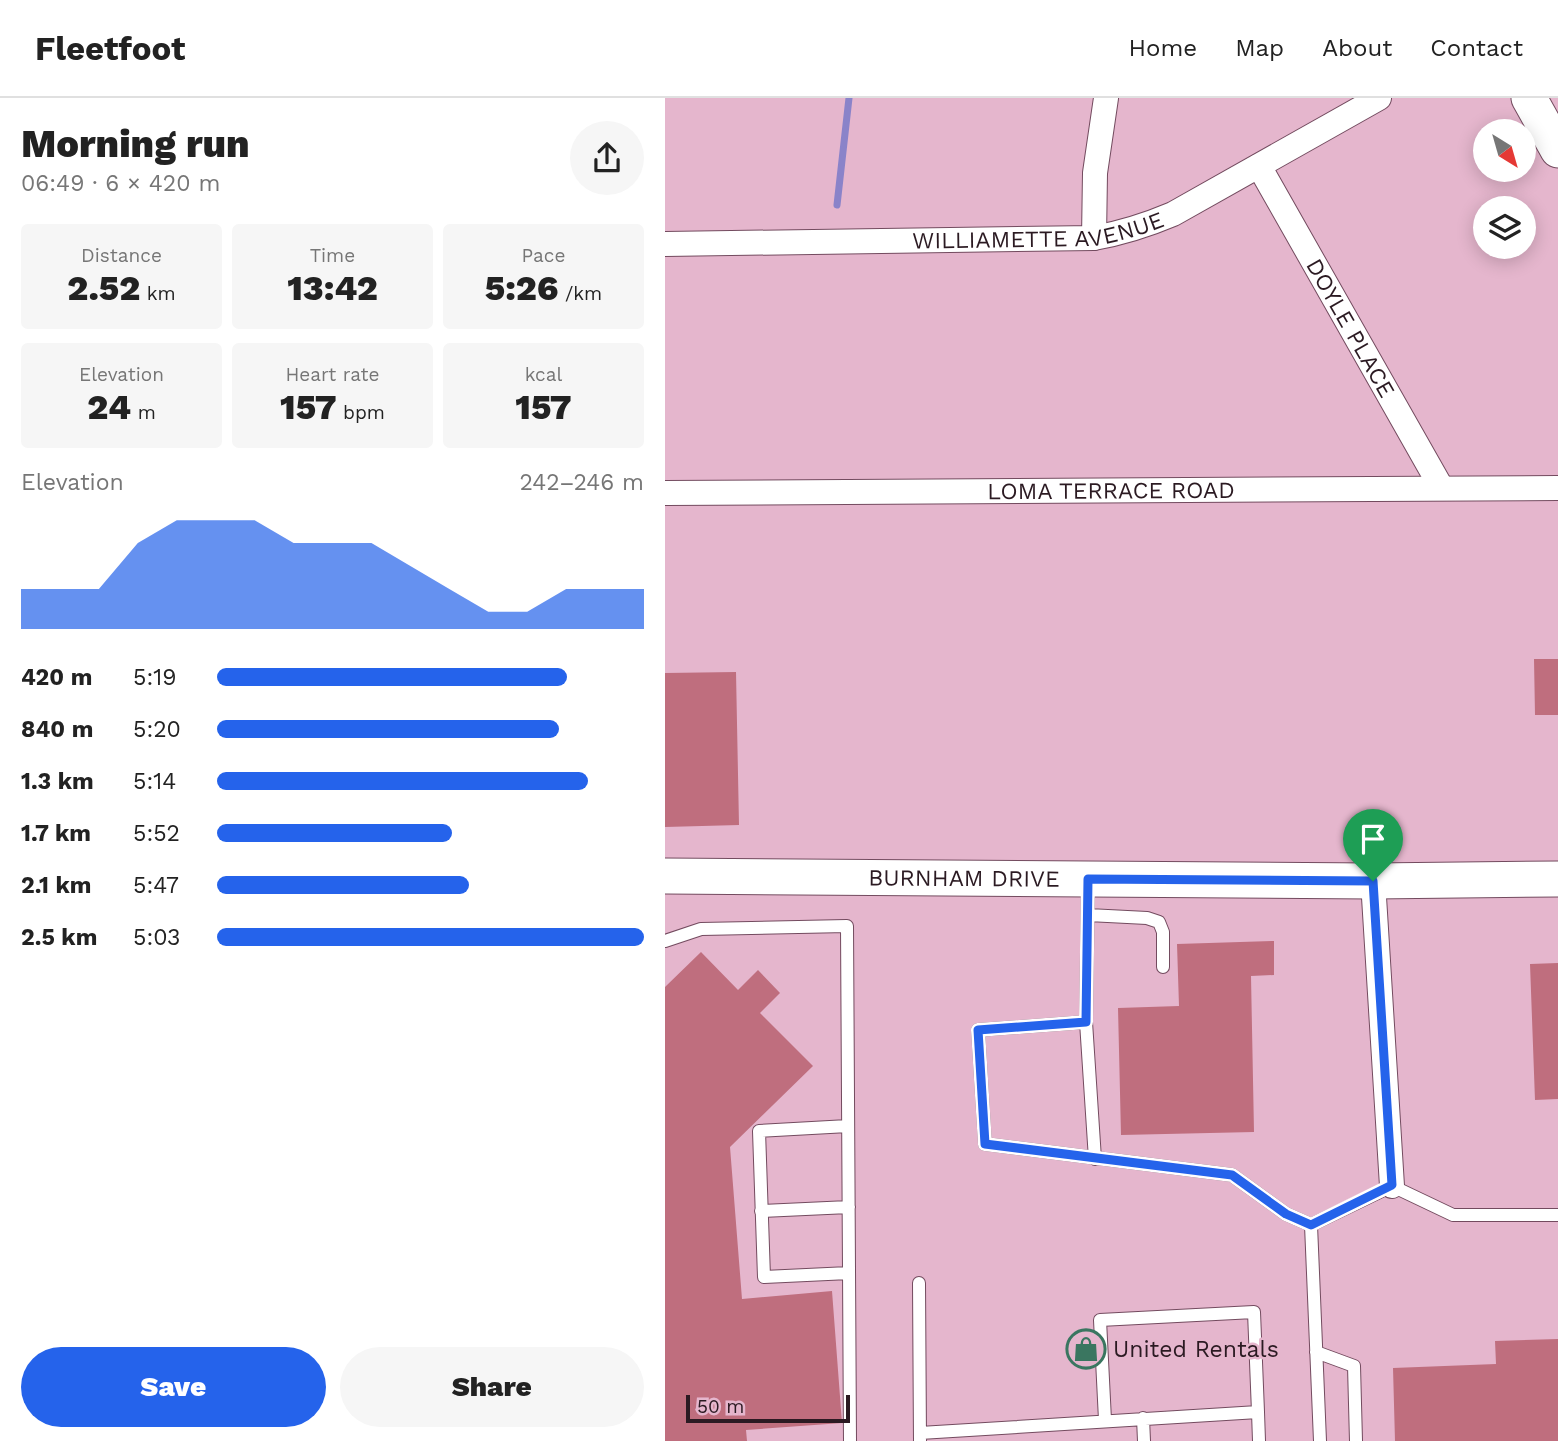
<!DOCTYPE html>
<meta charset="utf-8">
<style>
:root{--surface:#fff;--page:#f6f6f6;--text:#222;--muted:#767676;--line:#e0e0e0;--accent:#2563eb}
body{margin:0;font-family:"Work Sans",sans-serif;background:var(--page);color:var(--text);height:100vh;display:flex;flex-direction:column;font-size:26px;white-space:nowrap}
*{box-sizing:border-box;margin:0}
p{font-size:23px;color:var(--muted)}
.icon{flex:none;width:38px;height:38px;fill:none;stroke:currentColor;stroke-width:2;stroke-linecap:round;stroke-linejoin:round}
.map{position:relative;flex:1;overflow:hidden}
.side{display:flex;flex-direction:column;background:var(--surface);width:665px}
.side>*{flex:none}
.needle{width:46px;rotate:143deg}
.tools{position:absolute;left:808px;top:21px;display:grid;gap:14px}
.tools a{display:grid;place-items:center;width:63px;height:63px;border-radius:50%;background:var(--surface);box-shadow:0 4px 18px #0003;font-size:35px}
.scale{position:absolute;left:21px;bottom:18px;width:164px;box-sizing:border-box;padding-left:7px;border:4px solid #2b1a22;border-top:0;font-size:19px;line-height:24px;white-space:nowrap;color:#2b1a22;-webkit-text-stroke:5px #e5b6cd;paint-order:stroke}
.pin{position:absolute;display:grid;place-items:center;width:60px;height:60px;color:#fff;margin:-72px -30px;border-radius:50% 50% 50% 0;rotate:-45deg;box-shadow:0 0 7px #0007}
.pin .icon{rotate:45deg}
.round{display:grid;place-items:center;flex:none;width:74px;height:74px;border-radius:37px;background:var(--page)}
.head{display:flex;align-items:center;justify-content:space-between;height:119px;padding:0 21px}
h1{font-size:38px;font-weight:800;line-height:52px}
.metrics{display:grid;grid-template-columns:repeat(3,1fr);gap:10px;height:119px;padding:7px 21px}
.metrics div{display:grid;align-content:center;border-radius:7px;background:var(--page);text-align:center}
.metrics b{font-size:35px;font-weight:800}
.metrics small{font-size:19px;font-weight:400}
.metrics p{font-size:19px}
.chart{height:196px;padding:14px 21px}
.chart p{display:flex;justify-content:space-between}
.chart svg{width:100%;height:126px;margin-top:7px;fill:var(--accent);opacity:.7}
.action{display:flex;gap:14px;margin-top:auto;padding:14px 21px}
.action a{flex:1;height:80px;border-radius:42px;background:var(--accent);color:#fff;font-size:28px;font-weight:800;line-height:80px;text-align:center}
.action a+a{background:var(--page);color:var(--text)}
ul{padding:0 21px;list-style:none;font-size:23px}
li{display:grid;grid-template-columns:112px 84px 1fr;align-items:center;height:52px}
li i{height:18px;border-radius:9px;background:var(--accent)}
header{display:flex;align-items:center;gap:42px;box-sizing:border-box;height:98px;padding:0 35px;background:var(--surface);border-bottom:2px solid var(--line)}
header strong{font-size:33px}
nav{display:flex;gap:38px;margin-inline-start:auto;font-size:24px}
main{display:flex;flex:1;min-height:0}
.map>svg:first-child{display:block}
</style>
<header>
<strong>Fleetfoot</strong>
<nav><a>Home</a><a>Map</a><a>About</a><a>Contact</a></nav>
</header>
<main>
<section class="side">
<div class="head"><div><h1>Morning run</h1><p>06:49 · 6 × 420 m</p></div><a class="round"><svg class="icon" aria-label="share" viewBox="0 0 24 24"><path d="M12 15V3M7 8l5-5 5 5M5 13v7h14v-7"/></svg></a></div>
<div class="metrics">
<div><p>Distance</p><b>2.52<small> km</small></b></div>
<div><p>Time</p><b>13:42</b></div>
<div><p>Pace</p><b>5:26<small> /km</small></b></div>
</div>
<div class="metrics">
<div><p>Elevation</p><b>24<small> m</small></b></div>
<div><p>Heart rate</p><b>157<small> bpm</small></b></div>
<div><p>kcal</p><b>157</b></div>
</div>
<div class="chart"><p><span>Elevation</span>242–246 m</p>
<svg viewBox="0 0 160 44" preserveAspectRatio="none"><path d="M0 44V30L10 30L20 30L30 14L40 6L50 6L60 6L70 14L80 14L90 14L100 22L110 30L120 38L130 38L140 30L150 30L160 30V44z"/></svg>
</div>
<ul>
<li><b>420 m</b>5:19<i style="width:82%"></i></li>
<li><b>840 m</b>5:20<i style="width:80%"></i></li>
<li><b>1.3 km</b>5:14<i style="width:87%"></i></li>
<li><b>1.7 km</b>5:52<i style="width:55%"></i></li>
<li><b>2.1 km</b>5:47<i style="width:59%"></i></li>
<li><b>2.5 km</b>5:03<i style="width:100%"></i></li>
</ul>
<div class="action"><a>Save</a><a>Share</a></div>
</section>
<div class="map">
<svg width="893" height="1343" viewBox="0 0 893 1343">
<rect width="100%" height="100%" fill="#e5b6cd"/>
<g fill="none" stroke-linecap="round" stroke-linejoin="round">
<path stroke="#8a83c9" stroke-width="7" d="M 172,107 L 184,0"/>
</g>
<path fill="#bf6e7e" d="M 869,561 L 893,561 L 893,617 L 870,617 Z
M 71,574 L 74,727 L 0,729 L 0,575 Z
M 609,843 L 609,877 L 586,878 L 589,1034 L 456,1037 L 453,910 L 514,908 L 512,846 Z
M 36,854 L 73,892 L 93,872 L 115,895 L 95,915 L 148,968 L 65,1049 L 77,1201 L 167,1193 L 177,1325 L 81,1332 L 82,1343 L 0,1343 L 0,889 Z
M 893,865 L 893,1001 L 870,1002 L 865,866 Z
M 893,1241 L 893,1343 L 730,1343 L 728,1270 L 831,1266 L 830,1243 Z"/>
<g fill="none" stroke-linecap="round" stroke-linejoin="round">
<g stroke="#734b5f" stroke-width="14">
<path id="lane" d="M 423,817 L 482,820 L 494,824 L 498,834 L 498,869
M 0,843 L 36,831 L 182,828 L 185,1343
M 421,924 L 423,785
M 183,1028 L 94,1033 L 99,1179 L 184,1175
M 430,1061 L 421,924 L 313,932 L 320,1046 L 567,1077 L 621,1116 L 646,1127
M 96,1113 L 184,1109
M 254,1185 L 255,1343
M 651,1254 L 689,1268 L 691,1343
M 593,1314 L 594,1343
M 478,1320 L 479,1343
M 255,1335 L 593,1314 L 589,1214 L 435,1222 L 440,1322
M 655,1343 L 646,1127 L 727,1088 L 788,1117 L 893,1117"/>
</g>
<g stroke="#734b5f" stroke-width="26">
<g id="street">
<path id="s1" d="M 594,68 L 776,389"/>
<path d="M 429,140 L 430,75 L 441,0"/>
<path id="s2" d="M 0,146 L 429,140 C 457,135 482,127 508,116 L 714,0"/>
<path id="s3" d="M 0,395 L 893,390"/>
<path d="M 708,783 L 727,1088"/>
</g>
</g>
<g stroke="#734b5f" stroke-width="37">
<g id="secondary">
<path d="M 864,0 L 893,52"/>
<path id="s4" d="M 0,778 L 708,783 L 893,781"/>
</g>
</g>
<use href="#lane" stroke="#fff" stroke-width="12"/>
<use href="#street" stroke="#fff" stroke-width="24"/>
<use href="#secondary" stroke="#fff" stroke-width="35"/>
</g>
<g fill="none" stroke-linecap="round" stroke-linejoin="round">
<g stroke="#fff" stroke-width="14">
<path id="route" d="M 423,781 L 708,783 L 727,1087 L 646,1127 L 621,1116 L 567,1077 L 320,1046 L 313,932 L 421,924 Z"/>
</g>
<use href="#route" stroke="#2563eb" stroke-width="9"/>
</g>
<defs>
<g id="shop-ring" transform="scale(2.0125)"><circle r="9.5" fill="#e5b6cd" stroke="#3a7660" stroke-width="1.5"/><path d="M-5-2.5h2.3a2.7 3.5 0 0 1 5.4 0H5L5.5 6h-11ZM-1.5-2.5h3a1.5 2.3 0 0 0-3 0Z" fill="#3a7660"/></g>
</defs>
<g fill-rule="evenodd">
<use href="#shop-ring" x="421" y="1251"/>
</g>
<g text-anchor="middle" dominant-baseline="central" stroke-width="5" stroke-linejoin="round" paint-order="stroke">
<g font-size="23" fill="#2b1a22" stroke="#e5b6cd">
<text stroke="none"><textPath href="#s2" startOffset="374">WILLIAMETTE AVENUE</textPath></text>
<text stroke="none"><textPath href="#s1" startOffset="186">DOYLE PLACE</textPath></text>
<text stroke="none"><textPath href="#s3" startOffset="446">LOMA TERRACE ROAD</textPath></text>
<text stroke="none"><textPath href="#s4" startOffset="299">BURNHAM DRIVE</textPath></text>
</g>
<g font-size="23" fill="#2b1a22" stroke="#e5b6cd" text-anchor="start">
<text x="448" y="1251">United Rentals</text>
</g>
</g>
</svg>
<div class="tools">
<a><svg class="needle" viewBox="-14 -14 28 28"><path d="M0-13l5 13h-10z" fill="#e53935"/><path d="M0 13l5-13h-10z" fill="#767676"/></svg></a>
<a><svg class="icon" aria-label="layers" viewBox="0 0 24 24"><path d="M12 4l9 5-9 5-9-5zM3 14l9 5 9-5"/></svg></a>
</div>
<div class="scale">50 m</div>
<div class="pin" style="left:708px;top:783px;background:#1e9e55"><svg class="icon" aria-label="arrive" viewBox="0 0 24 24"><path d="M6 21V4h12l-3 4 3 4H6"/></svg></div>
</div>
</main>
